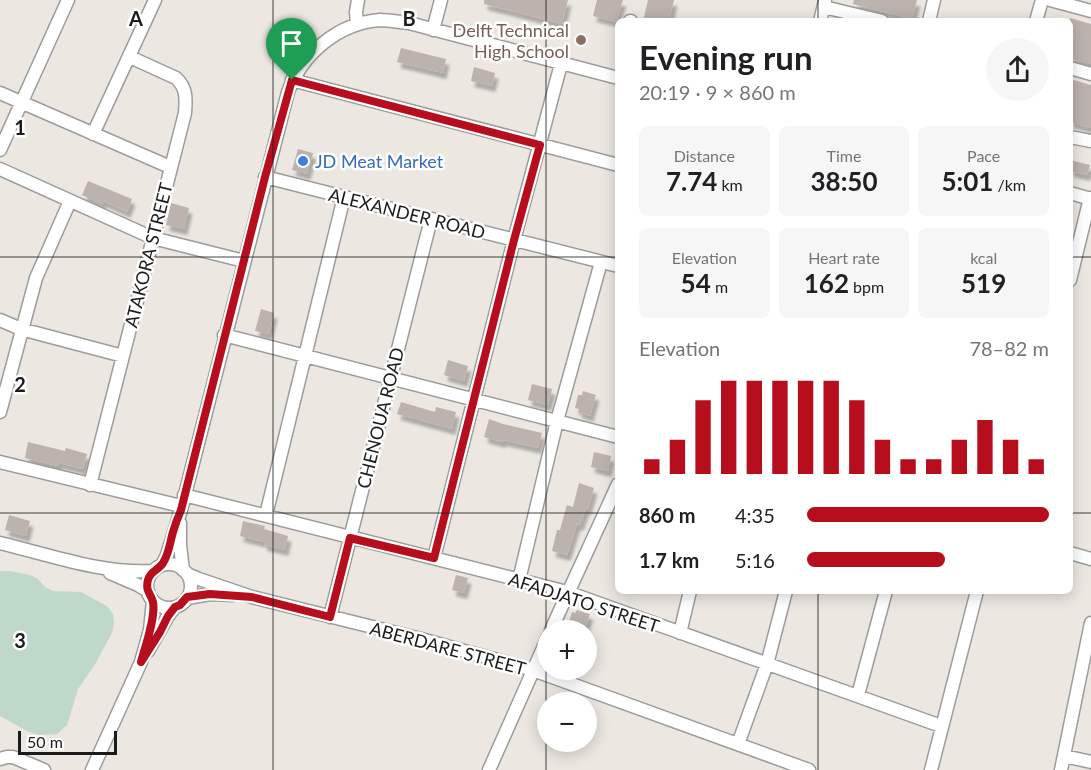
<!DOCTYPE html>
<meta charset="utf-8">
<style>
:root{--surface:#fff;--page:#f6f6f6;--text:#202124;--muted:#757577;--accent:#b70e1e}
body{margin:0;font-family:Lato,sans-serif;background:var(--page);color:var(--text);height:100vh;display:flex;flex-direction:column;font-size:22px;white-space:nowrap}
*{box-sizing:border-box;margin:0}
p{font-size:20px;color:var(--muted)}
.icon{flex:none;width:33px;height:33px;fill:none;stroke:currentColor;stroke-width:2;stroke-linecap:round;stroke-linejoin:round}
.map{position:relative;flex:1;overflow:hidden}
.panel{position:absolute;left:615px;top:18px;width:458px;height:576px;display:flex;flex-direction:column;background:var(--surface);border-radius:9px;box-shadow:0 3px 15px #0003}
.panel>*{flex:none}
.fabs{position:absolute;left:537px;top:620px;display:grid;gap:12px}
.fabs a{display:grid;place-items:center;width:60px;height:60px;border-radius:50%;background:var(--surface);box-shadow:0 3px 15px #0003;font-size:30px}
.scale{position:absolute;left:18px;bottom:15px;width:99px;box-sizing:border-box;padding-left:6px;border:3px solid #1b1b1b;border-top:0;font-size:16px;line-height:21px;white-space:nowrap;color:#1b1b1b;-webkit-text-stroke:4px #fff;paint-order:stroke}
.pin{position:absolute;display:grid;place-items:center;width:51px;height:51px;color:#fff;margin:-62px -26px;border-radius:50% 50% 50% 0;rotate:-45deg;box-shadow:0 0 6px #0007}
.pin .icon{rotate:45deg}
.round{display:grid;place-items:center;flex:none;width:63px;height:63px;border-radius:32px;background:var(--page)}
.headline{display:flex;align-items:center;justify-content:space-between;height:102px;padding:0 24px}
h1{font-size:33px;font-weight:700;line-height:45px}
.figures{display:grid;grid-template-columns:repeat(3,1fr);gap:9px;height:102px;padding:6px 24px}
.figures div{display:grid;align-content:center;border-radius:9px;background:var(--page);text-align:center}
.figures b{font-size:26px;font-weight:700}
.figures small{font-size:16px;font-weight:400}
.figures p{font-size:16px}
.chart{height:168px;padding:12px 24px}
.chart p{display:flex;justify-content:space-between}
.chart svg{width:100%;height:108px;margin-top:6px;stroke:var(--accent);stroke-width:6}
ul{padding:0 24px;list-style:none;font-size:20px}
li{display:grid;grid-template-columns:96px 72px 1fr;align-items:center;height:45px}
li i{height:15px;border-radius:8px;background:var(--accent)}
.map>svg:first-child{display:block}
</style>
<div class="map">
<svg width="1091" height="770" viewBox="0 0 1091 770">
<defs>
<filter id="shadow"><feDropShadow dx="3.5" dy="6" stdDeviation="1.5" flood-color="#0004"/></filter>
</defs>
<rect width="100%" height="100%" fill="#ece7e1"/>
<path fill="#bed9ca" d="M 0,571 L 11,571 L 30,575 L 38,579 L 45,587 L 53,591 L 81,592 L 107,606 L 113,614 L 114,623 L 112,633 L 94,666 L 78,689 L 67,725 L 57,734 L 38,735 L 29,732 L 0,716 Z"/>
<path fill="#bcb2ae" filter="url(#shadow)" d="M 484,0 L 568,0 L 562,24 L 484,4 Z
M 597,0 L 623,0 L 616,22 L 593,16 Z
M 648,0 L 674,0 L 669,21 L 643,21 Z
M 854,0 L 917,0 L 912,19 L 853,4 Z
M 1070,18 L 1091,24 L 1091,64 L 1070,59 Z
M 401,48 L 446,59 L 443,73 L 397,62 Z
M 474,67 L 495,73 L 492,86 L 471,81 Z
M 1070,79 L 1091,85 L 1091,128 L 1070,122 Z
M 298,149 L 313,153 L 307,174 L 292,170 Z
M 1070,160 L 1090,165 L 1087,175 L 1070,171 Z
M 88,181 L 132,199 L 127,212 L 103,201 L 102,204 L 82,195 Z
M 171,203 L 189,208 L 184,229 L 166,225 Z
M 261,309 L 274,313 L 269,334 L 255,331 Z
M 448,360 L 468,366 L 464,381 L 444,375 Z
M 532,384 L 552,389 L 548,405 L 528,400 Z
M 583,391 L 596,395 L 590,416 L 578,412 L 579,409 L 575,408 L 578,395 L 582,395 Z
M 401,402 L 435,412 L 436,407 L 456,412 L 452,429 L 397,414 Z
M 489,419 L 503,424 L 542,433 L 538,448 L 503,440 L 502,442 L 484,437 Z
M 28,442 L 65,451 L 66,448 L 87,454 L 83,469 L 59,463 L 58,466 L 25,458 Z
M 594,452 L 611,456 L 608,471 L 591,467 Z
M 579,483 L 594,488 L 588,509 L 586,508 L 580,525 L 577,524 L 567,555 L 552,551 L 557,530 L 560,530 L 567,505 L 573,507 Z
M 9,515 L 30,521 L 26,536 L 5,530 Z
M 243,521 L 265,526 L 264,529 L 288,536 L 285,550 L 264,545 L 264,542 L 240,536 Z
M 456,575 L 468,578 L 464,593 L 452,590 Z
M 577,610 L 590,614 L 584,630 L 570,630 L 571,626 L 568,625 L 572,612 L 575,613 Z"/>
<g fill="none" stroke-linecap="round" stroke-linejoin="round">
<g stroke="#9c9c9c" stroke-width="15">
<path id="minor" d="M 1050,0 L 1091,11
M 824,7 L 882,21
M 630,21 L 631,21
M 820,21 L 825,1
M 929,21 L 934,0
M 1036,21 L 1042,0
M 357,24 L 356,12 L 358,0
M 433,30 L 441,0
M 1070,68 L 1091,74
M 292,80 L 618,165
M 0,93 L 170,167
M 93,134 L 155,0
M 1070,137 L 1091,141
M 0,150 L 68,0
M 0,169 L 153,238 L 244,261
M 265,177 L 618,266
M 1070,193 L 1091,199
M 1070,280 L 1090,198
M 0,320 L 21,329 L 123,356
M 224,335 L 618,437
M 0,412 L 36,278 L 70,201
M 0,462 L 181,506
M 90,485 L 185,113 C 186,99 187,88 176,78 L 130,57
M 184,495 L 567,592 L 941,726
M 266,515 L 344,197
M 180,523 L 180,545 L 183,570
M 0,543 C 50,555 102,574 153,571
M 1070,553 L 1091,559
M 434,558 L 514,240 L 561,64
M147 586a22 22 0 1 1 44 0a22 22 0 1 1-44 0Z
M 162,565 L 167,555 L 181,510 L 288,92 C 302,54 338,23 380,20 C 389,20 399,22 409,23 L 618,78
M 110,573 L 138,585 L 148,591
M 187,574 L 199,579 L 252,597 L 421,639 L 533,670 L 809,770
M 519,580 L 557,421 L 601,262
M 187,598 L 210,594 L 233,595
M 330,617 L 431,219
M 551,630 L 618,484
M 680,633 L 690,591
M 148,651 L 168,616 L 175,607
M 858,695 L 886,591
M 738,744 L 767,664 L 786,591
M 1064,756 L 1091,762
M 0,759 L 7,757 L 13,757 L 44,770
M 92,770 L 141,662 L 150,630 L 153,601
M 489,770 L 548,637
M 931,770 L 977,591
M 1061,770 L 1091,623"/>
</g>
<use href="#minor" stroke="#fff" stroke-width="12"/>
</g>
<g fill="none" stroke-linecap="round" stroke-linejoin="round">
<g stroke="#fff" stroke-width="12">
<path id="route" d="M 292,80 L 540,145 L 514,240 L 434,558 L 350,538 L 330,617 L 252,597 L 210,594 L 187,597 L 180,605 L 175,607 L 168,616 L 160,632 L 141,662 C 145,647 156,617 153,602 C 151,594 145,591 148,580 C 150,571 159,570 163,563 C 169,554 170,542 173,532 C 175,525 178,517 181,510 L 265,177 Z"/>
</g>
<use href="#route" stroke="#b70e1e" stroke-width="8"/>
</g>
<path fill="none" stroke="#1b1b1b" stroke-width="1.5" stroke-opacity="0.55" d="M 273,0 L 273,770M 546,0 L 546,770M 818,0 L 818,21M 0,257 L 618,257M 1070,257 L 1091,257M 0,513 L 618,513M 1070,513 L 1091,513M 818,591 L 818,770"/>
<circle fill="#8d6e63" stroke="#fff" stroke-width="2" cx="581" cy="40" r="6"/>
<circle fill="#3f7fe0" stroke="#fff" stroke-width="2" cx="303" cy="161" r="6"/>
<g text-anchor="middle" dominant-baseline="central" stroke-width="5" stroke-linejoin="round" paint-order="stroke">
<g font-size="18" fill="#785e54" stroke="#fff" text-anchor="end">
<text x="569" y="30">Delft Technical<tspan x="569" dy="21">High School</tspan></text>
</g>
<g font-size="18" fill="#366cbe" stroke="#fff" text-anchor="start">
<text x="315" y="161">JD Meat Market</text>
</g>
<g font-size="18" fill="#1b1b1b" stroke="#fff">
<text transform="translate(407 213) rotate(14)">ALEXANDER ROAD</text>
<text transform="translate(148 255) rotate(-76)">ATAKORA STREET</text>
<text transform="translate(380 418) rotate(-76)">CHENOUA ROAD</text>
<text transform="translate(584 602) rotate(18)">AFADJATO STREET</text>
<text transform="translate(448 648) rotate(15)">ABERDARE STREET</text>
</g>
</g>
<g font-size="20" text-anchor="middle" font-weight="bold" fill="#1b1b1b" stroke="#fff" stroke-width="5" stroke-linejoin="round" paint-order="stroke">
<text x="136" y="26">A</text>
<text x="409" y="26">B</text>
<text x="20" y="135">1</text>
<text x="20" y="392">2</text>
<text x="20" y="648">3</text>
</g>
</svg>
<div class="fabs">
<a>+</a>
<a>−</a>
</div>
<div class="scale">50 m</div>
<div class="pin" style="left:292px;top:80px;background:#1e9e55"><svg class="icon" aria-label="arrive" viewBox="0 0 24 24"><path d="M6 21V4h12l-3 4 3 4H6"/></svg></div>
<section class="panel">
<div class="headline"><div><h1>Evening run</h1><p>20:19 · 9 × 860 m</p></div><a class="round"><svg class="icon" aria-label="share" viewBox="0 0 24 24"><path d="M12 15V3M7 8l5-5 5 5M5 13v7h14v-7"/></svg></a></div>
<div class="figures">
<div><p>Distance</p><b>7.74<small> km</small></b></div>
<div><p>Time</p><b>38:50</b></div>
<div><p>Pace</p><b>5:01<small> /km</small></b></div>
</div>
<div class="figures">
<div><p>Elevation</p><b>54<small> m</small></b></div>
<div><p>Heart rate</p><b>162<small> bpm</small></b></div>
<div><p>kcal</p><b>519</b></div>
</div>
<div class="chart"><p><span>Elevation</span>78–82 m</p>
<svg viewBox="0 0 160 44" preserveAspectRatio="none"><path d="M5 44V38M15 44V30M25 44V14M35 44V6M45 44V6M55 44V6M65 44V6M75 44V6M85 44V14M95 44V30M105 44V38M115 44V38M125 44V30M135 44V22M145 44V30M155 44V38"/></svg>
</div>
<ul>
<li><b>860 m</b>4:35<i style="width:100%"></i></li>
<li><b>1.7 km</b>5:16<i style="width:57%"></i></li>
</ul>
</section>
</div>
